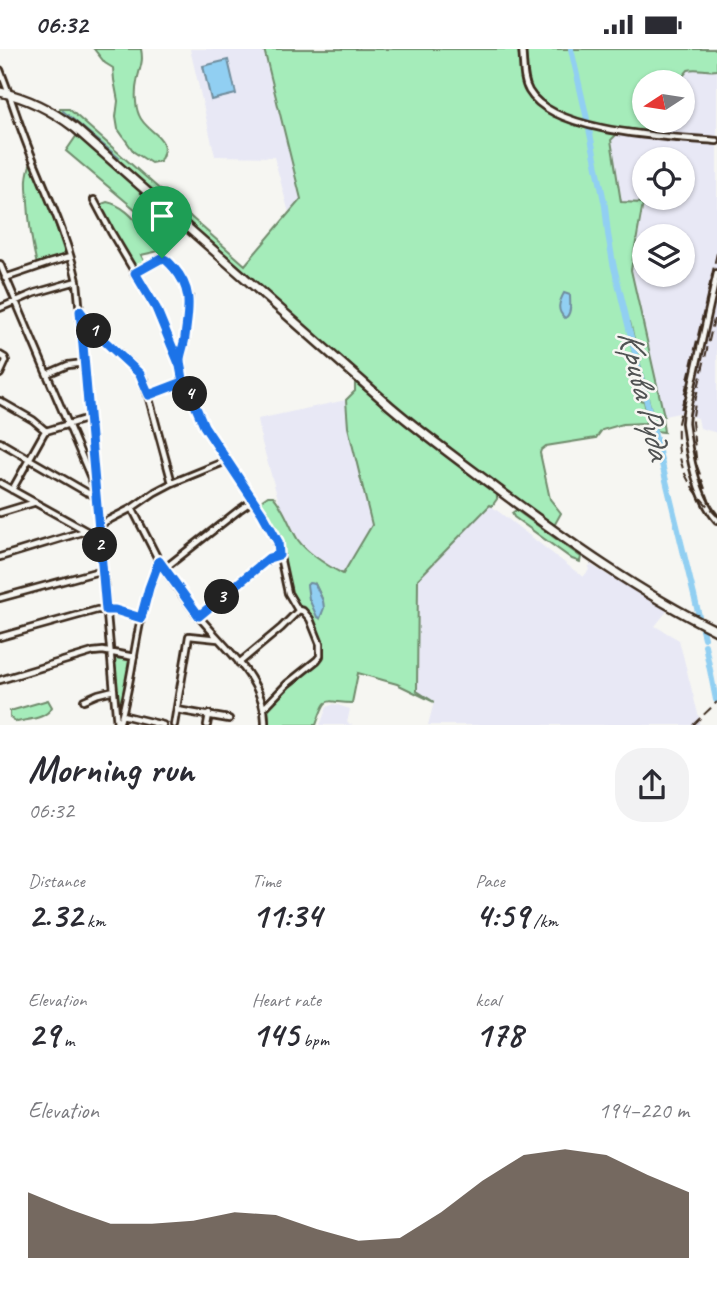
<!DOCTYPE html>
<meta charset="utf-8">
<style>
:root{--surface:#fff;--page:#f2f2f3;--text:#2b2b33;--muted:#7c7c81;--accent:#3b2a1e}
body{margin:0;font-family:Caveat,sans-serif;background:var(--page);color:var(--text);height:100vh;display:flex;flex-direction:column;font-size:26px;white-space:nowrap}
*{box-sizing:border-box;margin:0}
p{font-size:23px;color:var(--muted)}
.icon{flex:none;width:38px;height:38px;fill:none;stroke:currentColor;stroke-width:2;stroke-linecap:round;stroke-linejoin:round}
.map{position:relative;height:676px;overflow:hidden}
.sheet{display:flex;flex-direction:column;background:var(--surface);flex:1}
.sheet>*{flex:none}
.needle{width:46px;rotate:258deg}
.fabs{position:absolute;left:632px;top:21px;display:grid;gap:14px}
.fabs a{display:grid;place-items:center;width:63px;height:63px;border-radius:50%;background:var(--surface);box-shadow:0 2px 5px #0004;font-size:35px}
.pin{position:absolute;display:grid;place-items:center;width:60px;height:60px;color:#fff;margin:-72px -30px;border-radius:50% 50% 50% 0;rotate:-45deg;box-shadow:0 0 7px #0007}
.pin .icon{rotate:45deg}
.km{position:absolute;width:35px;height:35px;margin:-18px;border-radius:50%;background:#222;color:#fff;font-size:19px;line-height:35px;text-align:center}
.round{display:grid;place-items:center;flex:none;width:74px;height:74px;border-radius:28px;background:var(--page)}
.headline{display:flex;align-items:center;justify-content:space-between;height:119px;padding:0 28px}
h1{font-size:38px;font-weight:800;line-height:52px}
.figures{display:grid;grid-template-columns:repeat(3,1fr);gap:10px;height:119px;padding:7px 28px}
.figures div{display:grid;align-content:center}
.figures b{font-size:35px;font-weight:800}
.figures small{font-size:19px;font-weight:400}
.figures p{font-size:19px}
.chart{height:196px;padding:14px 28px}
.chart p{display:flex;justify-content:space-between}
.chart svg{width:100%;height:126px;margin-top:7px;fill:var(--accent);opacity:.7}
.status{display:flex;justify-content:space-between;align-items:center;height:49px;padding:0 35px;background:var(--surface);direction:ltr}
.status svg{height:19px;fill:currentColor}
.map>svg:first-child{display:block}
</style>
<div class="status"><b>06:32</b><svg viewBox="0 0 49 12"><path d="M0 12V9h3v3zM5 12V6h3v6zM10 12V3h3v9zM15 12V0h3v12zM26 1h20v11H26zM47 4h2v5h-2z"/></svg></div>
<div class="map">
<svg width="717" height="676" viewBox="0 0 717 676">
<rect width="100%" height="100%" fill="#f6f6f2"/>
<filter id="ink" filterUnits="userSpaceOnUse"><feTurbulence type="fractalNoise" baseFrequency=".0143" numOctaves="2"/><feDisplacementMap in="SourceGraphic" scale="14" xChannelSelector="R" yChannelSelector="G"/><feConvolveMatrix kernelMatrix="1 2 1 2 8 2 1 2 1" color-interpolation-filters="sRGB"/></filter>
<g filter="url(#ink)">
<path fill="#e8e8f5" fill-rule="evenodd" d="M 190,0 L 264,0 L 301,150 L 289,164 L 274,108 L 215,107 Z
M 694,19 L 705,22 L 717,21 L 717,384 L 700,379 L 698,369 L 679,364 L 664,367 L 631,221 L 643,154 L 621,154 L 610,91 L 623,79 L 641,82 L 658,79 L 667,72 L 682,72 L 682,33 L 678,33 L 688,20 ZM 644,110 L 682,110 L 682,149 L 644,149 ZM 644,187 L 682,187 L 682,226 L 644,226 Z
M 346,351 L 348,378 L 372,476 L 343,526 L 313,506 L 299,492 L 279,453 L 262,394 L 258,370 Z
M 490,456 L 583,528 L 589,521 L 588,518 L 591,516 L 667,562 L 655,577 L 679,591 L 699,669 L 699,676 L 428,676 L 434,653 L 417,642 L 418,530 Z
M 334,655 L 350,660 L 347,674 L 353,676 L 320,676 L 327,658 Z"/>
<path fill="#a5ecba" stroke="#708b6c" stroke-width="2" fill-rule="evenodd" d="M 94,0 L 141,0 C 144,15 139,19 137,33 C 135,42 135,57 139,66 C 146,85 174,86 160,112 L 151,114 L 134,103 L 118,80 L 116,68 L 118,52 L 114,31 L 113,19 L 105,14 Z
M 264,0 L 717,0 L 717,21 C 707,23 697,18 688,21 L 678,33 L 644,33 L 644,72 L 667,72 C 652,85 641,82 623,79 L 611,91 L 621,153 L 643,154 L 631,221 L 664,367 L 662,368 L 664,383 L 656,382 L 630,273 L 626,272 L 634,309 L 631,319 L 632,331 L 639,351 L 644,352 L 648,371 L 645,374 L 623,375 L 602,381 L 596,389 L 546,397 L 541,401 L 540,404 L 550,450 L 561,464 L 555,475 L 551,476 L 448,400 L 399,360 L 80,79 L 58,63 L 60,60 L 69,60 L 245,216 L 301,150 Z
M 77,86 L 162,161 L 162,162 L 149,172 L 66,102 Z
M 31,113 L 50,158 L 65,205 L 37,216 C 32,195 29,175 28,153 C 27,137 25,130 31,113 Z
M 107,153 C 122,156 132,167 142,179 L 154,178 L 163,192 L 164,197 L 159,202 L 141,206 L 145,214 L 134,219 L 125,206 L 99,156 Z
M 355,333 L 384,358 L 497,445 L 497,450 L 492,457 L 490,456 L 418,530 L 417,642 L 434,653 L 397,635 L 358,624 L 352,654 C 323,653 327,645 316,676 L 268,676 C 266,665 267,660 273,650 L 321,606 L 322,599 L 321,592 L 309,566 L 299,559 L 289,543 L 281,508 L 281,493 L 258,454 L 268,447 L 273,447 C 285,460 289,477 298,491 C 309,506 328,517 343,525 L 372,476 L 348,378 L 346,351 L 355,342 ZM 315,535 C 323,552 326,551 320,569 L 309,550 Z
M 516,461 L 581,508 L 580,513 L 572,510 L 514,468 L 512,464 Z
M 114,609 L 130,611 L 126,642 L 119,668 Z
M 48,651 L 52,658 C 46,670 29,670 17,673 L 10,668 L 10,662 Z"/>
<path fill="#91cff2" stroke="#6f8d9d" stroke-width="2" d="M 228,11 L 236,45 L 211,51 L 203,17 Z
M 564,244 L 570,246 C 570,254 572,265 565,269 C 556,262 559,253 564,244 Z
M 309,534 L 315,535 L 323,552 L 324,559 L 320,569 L 317,568 L 309,550 L 307,536 Z"/>
<g fill="none" stroke-linecap="round" stroke-linejoin="round">
<path stroke="#6f8d9d" stroke-width="2" d="M 63,62 L 119,109"/>
<path stroke="#91cff2" stroke-width="6" d="M 571,0 L 587,70
M 589,80 L 605,157 L 608,185 L 613,214 L 699,567
M 702,581 L 704,589
M 705,596 L 716,651"/>
<g stroke="#3b2a1e" stroke-width="10">
<path id="minor" d="M 522,0 C 524,14 522,30 529,42 C 554,85 672,88 717,92
M 0,21 C 11,48 19,76 30,103 C 47,145 67,187 77,232 L 117,676
M 94,151 L 111,183 L 156,259 L 180,317 L 183,333 L 188,339 L 204,377 L 262,464 L 276,489 L 288,544 L 298,561 L 303,562 L 310,570 L 320,595 L 320,607 L 317,611 L 287,635 L 264,659
M 0,215 L 94,436
M 134,224 L 164,209 L 181,228 L 189,248 L 185,290 L 180,312
M 717,224 L 686,364 L 685,374 C 689,405 696,447 717,471
M 5,229 L 49,214 L 70,208
M 0,259 L 35,244 L 77,232
M 82,264 L 97,285 L 133,317 L 144,331 L 172,434
M 0,306 L 5,309 L 6,312 L 0,325
M 47,325 L 68,316 L 84,314
M 149,346 L 183,333
M 0,352 L 33,371 L 46,382 L 89,369
M 0,393 L 86,443 L 96,447
M 0,434 L 99,489
M 12,441 L 45,382
M 0,464 L 33,454
M 99,476 L 132,459 L 155,443 L 172,434 L 226,412
M 0,508 L 85,482
M 159,512 C 172,532 186,552 201,570 C 226,600 267,633 265,676
M 164,520 L 239,461 L 252,452
M 0,549 L 103,521
M 199,567 L 269,509 L 279,506
M 0,588 L 97,561 L 115,561 L 141,569
M 239,614 L 281,579 L 298,562
M 0,631 L 93,603 L 103,602 L 134,608
M 84,651 L 98,645 L 114,641
M 177,661 L 229,670
M 122,666 L 163,676
M 119,676 C 130,641 133,605 141,569 C 146,549 152,531 159,512 L 132,459
M 174,676 L 189,587 L 218,590
M 207,676 L 209,665"/>
</g>
<g stroke="#3b2a1e" stroke-width="12">
<path id="major" d="M 0,43 C 28,49 53,62 75,79 L 390,357 C 424,386 460,412 496,439 C 567,492 638,543 717,582"/>
</g>
<use href="#minor" stroke="#f6f6f2" stroke-width="4.5"/>
<use href="#major" stroke="#f6f6f2" stroke-width="7"/>
<path stroke="#3b2a1e" stroke-width="2" stroke-dasharray="10 5" stroke-linecap="butt" d="M 717,204 L 678,374 C 676,419 687,436 717,467
M 710,454 L 697,417 L 692,373 L 696,348 L 714,270
M 693,676 L 717,653"/>
</g>
</g>
<g fill="none" stroke-linecap="round" stroke-linejoin="round" filter="url(#ink)">
<g stroke="#fff" stroke-width="14">
<path id="route" d="M 162,209 C 168,211 169,214 174,219 C 194,242 188,261 185,288 C 184,296 181,303 180,310 C 180,318 183,325 183,333 L 149,346 L 140,325 L 97,285 L 80,262 L 106,561 L 115,561 L 141,569 L 149,539 L 159,512 L 199,567 L 269,509 L 279,506 L 278,493 L 262,464 L 204,377 L 188,340 L 183,333 L 180,317 L 156,259 L 135,224 L 162,209"/>
</g>
<use href="#route" stroke="#1a73e8" stroke-width="9"/>
</g>
<g text-anchor="middle" dominant-baseline="central" stroke-width="5" stroke-linejoin="round" paint-order="stroke">
<g font-size="35" font-style="italic" fill="#505353" stroke="#f6f6f2">
<text transform="translate(645 345) rotate(76)">Крива Руда</text>
</g>
</g>
</svg>
<div class="fabs">
<a><svg class="needle" viewBox="-14 -14 28 28"><path d="M0-13l5 13h-10z" fill="#e53935"/><path d="M0 13l5-13h-10z" fill="#7c7c81"/></svg></a>
<a><svg class="icon" aria-label="locate" viewBox="0 0 24 24"><circle cx="12" cy="12" r="6"/><path d="M12 2v4M12 18v4M2 12h4M18 12h4"/></svg></a>
<a><svg class="icon" aria-label="layers" viewBox="0 0 24 24"><path d="M12 4l9 5-9 5-9-5zM3 14l9 5 9-5"/></svg></a>
</div>
<div class="pin" style="left:162px;top:209px;background:#1e9e55"><svg class="icon" aria-label="arrive" viewBox="0 0 24 24"><path d="M6 21V4h12l-3 4 3 4H6"/></svg></div>
<b class="km" style="left:94px;top:282px">1</b>
<b class="km" style="left:100px;top:496px">2</b>
<b class="km" style="left:222px;top:548px">3</b>
<b class="km" style="left:190px;top:345px">4</b>
</div>
<section class="sheet">
<div class="headline"><div><h1>Morning run</h1><p>06:32</p></div><a class="round"><svg class="icon" aria-label="share" viewBox="0 0 24 24"><path d="M12 15V3M7 8l5-5 5 5M5 13v7h14v-7"/></svg></a></div>
<div class="figures">
<div><p>Distance</p><b>2.32<small> km</small></b></div>
<div><p>Time</p><b>11:34</b></div>
<div><p>Pace</p><b>4:59<small> /km</small></b></div>
</div>
<div class="figures">
<div><p>Elevation</p><b>29<small> m</small></b></div>
<div><p>Heart rate</p><b>145<small> bpm</small></b></div>
<div><p>kcal</p><b>178</b></div>
</div>
<div class="chart"><p><span>Elevation</span>194–220 m</p>
<svg viewBox="0 0 160 44" preserveAspectRatio="none"><path d="M0 44V21L10 27L20 32L30 32L40 31L50 28L60 29L70 34L80 38L90 37L100 28L110 17L120 8L130 6L140 8L150 15L160 21V44z"/></svg>
</div>
</section>
